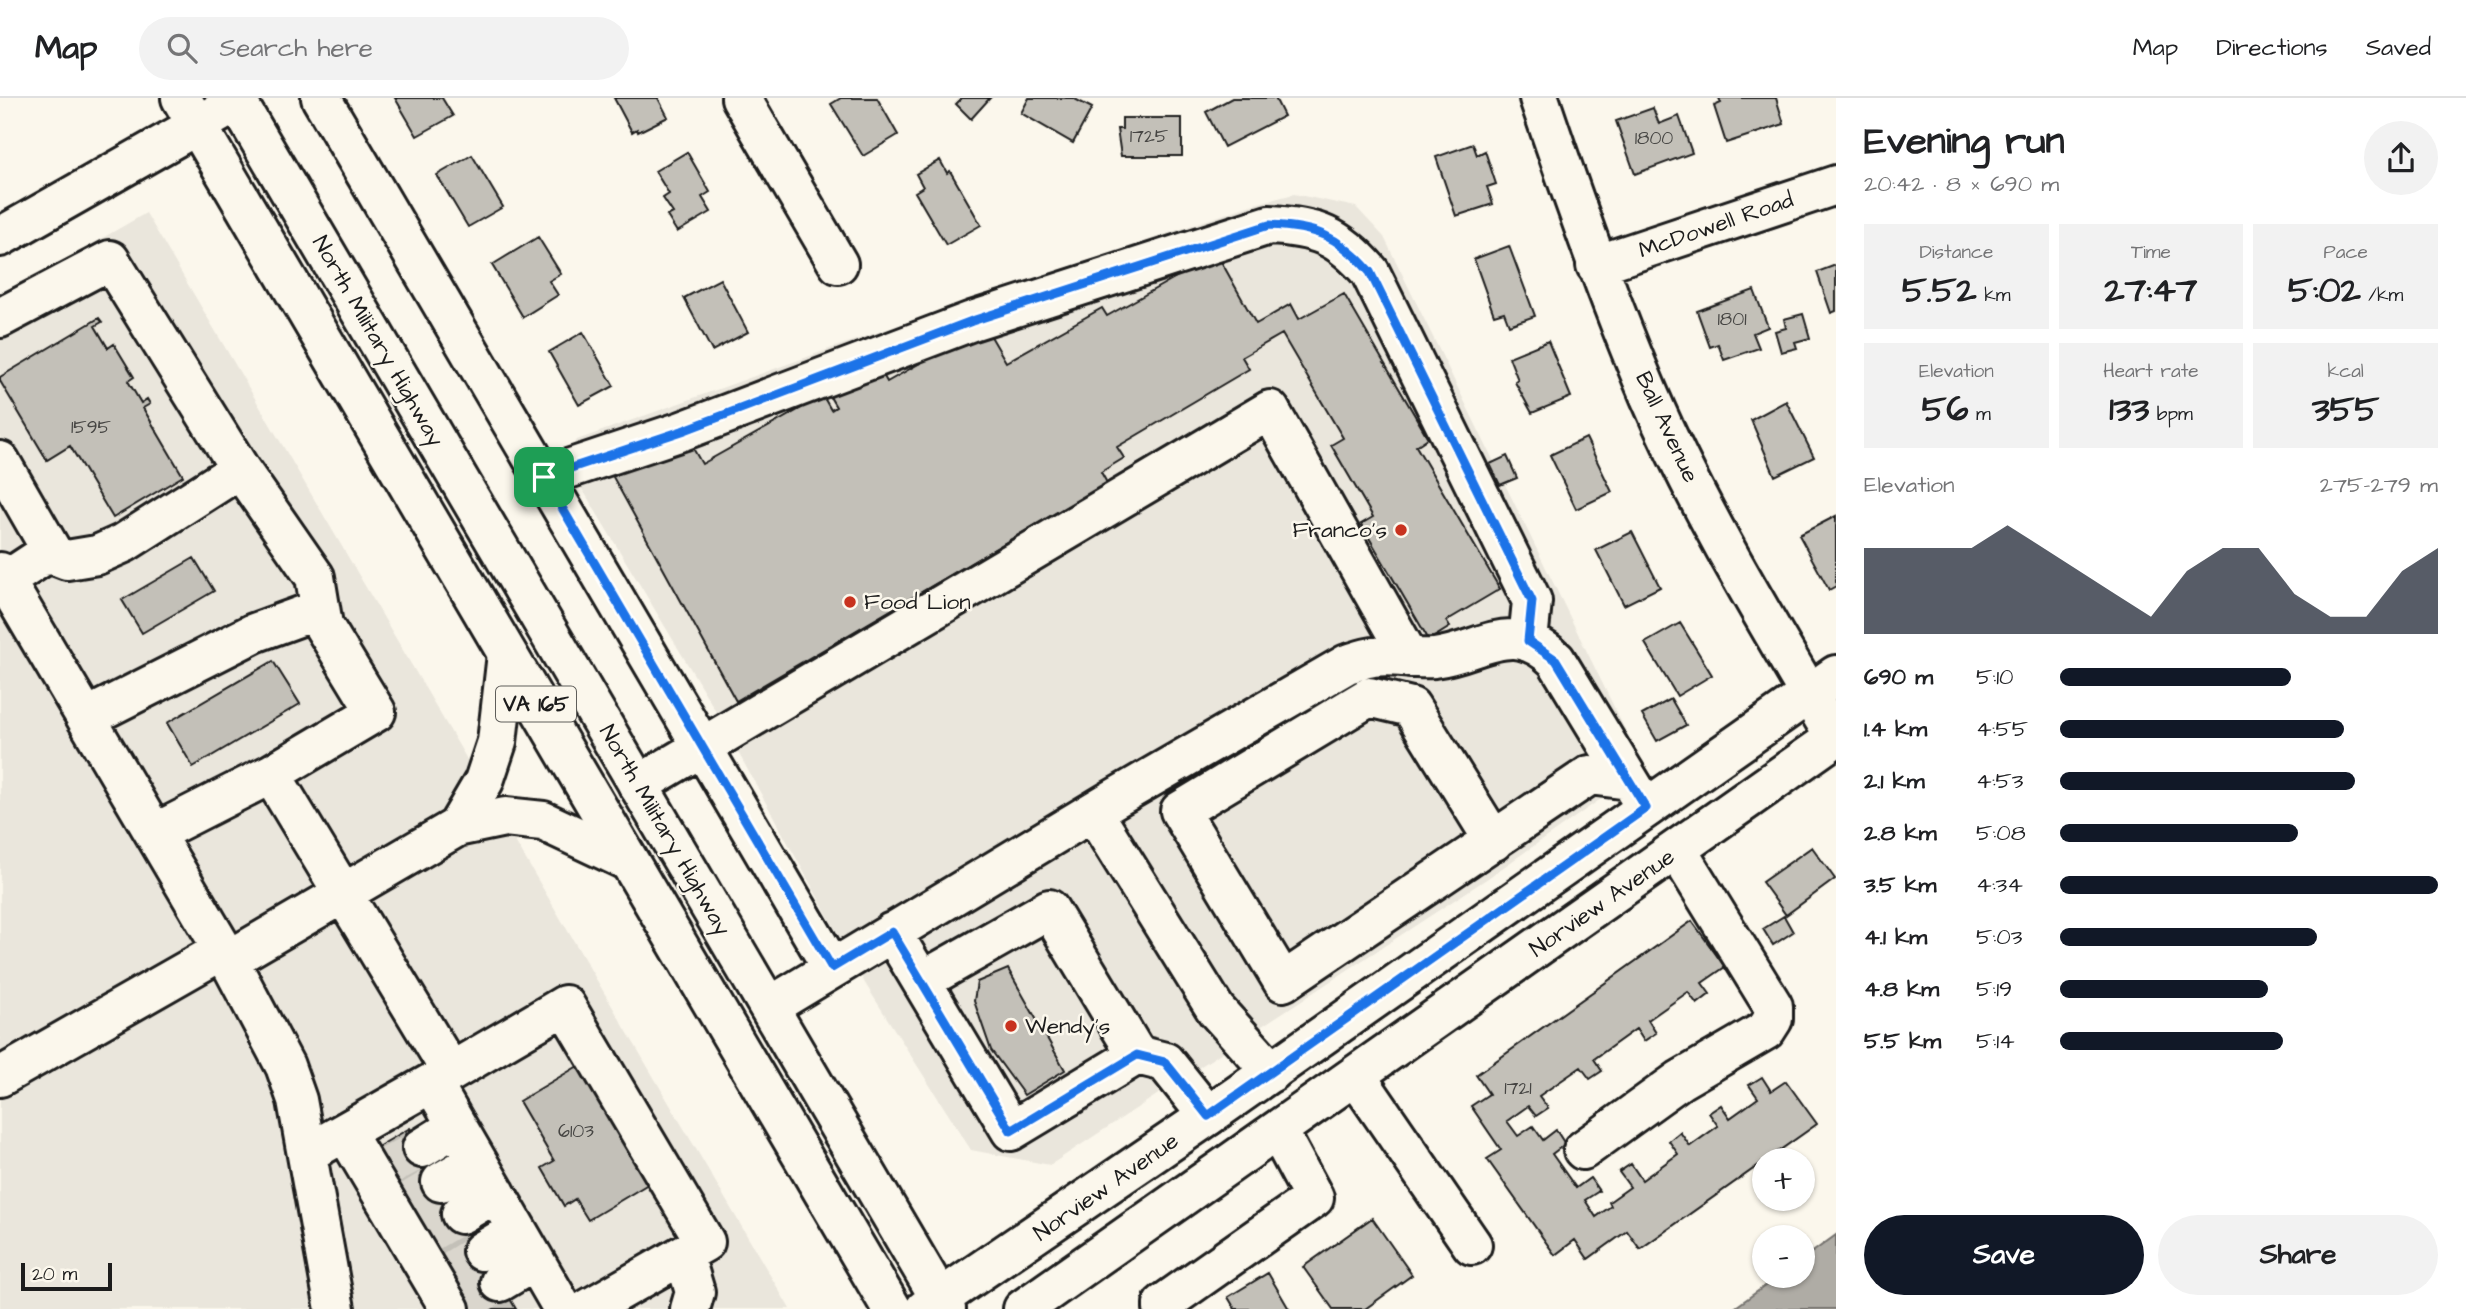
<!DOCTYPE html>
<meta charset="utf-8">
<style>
:root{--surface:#fff;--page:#f2f2f2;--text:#202124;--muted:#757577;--line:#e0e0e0;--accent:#111827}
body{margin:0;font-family:"Architects Daughter",sans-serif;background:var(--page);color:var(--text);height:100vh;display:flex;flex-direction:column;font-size:26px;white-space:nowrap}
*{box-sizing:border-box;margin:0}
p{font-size:23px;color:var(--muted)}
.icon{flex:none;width:38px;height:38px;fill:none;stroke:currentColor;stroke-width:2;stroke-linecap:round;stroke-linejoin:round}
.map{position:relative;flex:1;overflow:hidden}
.sheet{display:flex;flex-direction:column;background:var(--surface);width:630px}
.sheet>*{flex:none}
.controls{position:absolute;left:1752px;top:1050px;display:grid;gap:14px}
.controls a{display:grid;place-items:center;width:63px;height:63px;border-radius:50%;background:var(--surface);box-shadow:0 2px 5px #0004;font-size:35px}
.scale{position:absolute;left:21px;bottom:18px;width:91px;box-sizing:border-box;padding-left:7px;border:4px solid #1c1c1c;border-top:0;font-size:19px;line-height:24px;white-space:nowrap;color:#1c1c1c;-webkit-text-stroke:5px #fbf7ec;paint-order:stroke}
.pin{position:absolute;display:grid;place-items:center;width:60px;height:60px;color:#fff;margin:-30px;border-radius:14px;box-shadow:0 4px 10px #0006}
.round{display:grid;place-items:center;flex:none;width:74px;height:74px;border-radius:37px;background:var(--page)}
.overview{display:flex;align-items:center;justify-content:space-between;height:119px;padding:0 28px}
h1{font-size:38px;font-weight:700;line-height:52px}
.stats{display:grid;grid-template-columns:repeat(3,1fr);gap:10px;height:119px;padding:7px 28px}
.stats div{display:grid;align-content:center;border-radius:0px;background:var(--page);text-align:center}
.stats b{font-size:35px;font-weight:700}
.stats small{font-size:19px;font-weight:400}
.stats p{font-size:19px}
.chart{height:196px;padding:14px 28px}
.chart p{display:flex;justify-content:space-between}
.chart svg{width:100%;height:126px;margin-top:7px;fill:var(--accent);opacity:.7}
.cta{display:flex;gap:14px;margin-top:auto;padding:14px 28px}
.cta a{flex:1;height:80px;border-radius:42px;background:var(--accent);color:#fff;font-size:28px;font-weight:700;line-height:80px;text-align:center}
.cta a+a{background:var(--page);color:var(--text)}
ul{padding:0 28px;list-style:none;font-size:23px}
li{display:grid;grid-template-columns:112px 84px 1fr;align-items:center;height:52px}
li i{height:18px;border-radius:9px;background:var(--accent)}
header{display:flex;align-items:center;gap:42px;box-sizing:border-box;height:98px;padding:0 35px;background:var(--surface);border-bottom:2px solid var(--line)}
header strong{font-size:33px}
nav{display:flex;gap:38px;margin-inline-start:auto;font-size:24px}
.search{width:490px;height:63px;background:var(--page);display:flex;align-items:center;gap:18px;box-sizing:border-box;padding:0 24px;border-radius:38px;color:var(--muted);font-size:26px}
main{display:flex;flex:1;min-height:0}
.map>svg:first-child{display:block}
</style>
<header>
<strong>Map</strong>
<div class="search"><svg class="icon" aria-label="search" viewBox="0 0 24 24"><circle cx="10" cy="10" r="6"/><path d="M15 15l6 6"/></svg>Search here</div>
<nav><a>Map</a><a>Directions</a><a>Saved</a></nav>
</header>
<main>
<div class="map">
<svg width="1836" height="1211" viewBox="0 0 1836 1211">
<rect width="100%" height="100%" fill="#fbf7ec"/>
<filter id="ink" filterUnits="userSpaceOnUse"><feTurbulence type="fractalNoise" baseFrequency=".0143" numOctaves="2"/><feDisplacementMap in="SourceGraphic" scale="14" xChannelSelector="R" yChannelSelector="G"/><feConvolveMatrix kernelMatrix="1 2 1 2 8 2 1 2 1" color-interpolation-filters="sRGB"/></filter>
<g filter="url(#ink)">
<path fill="#eae6dc" d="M 1294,96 L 1356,109 L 1384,139 L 1636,654 L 1618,689 L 1485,782 L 1050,1067 L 971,1052 L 866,887 L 711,605 L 563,359 L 577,342 L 835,249 L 1251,107 Z
M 146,115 L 790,1211 L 0,1211 L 0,199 Z"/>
<path fill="#afaca5" stroke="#74726e" stroke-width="2" d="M 1836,1137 L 1836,1211 L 1733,1211 L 1779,1178 L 1802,1178 L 1803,1161 Z"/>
<path fill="#c3c0b8" stroke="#1c1c1c" stroke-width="2" d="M 395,0 L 442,0 L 453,18 L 417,38 Z
M 614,0 L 658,0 L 668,19 L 638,34 L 637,31 L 632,34 Z
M 841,0 L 877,0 L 898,37 L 863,58 L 831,6 Z
M 962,0 L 990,0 L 971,21 L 956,6 Z
M 1029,0 L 1073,0 L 1092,10 L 1073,45 L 1021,15 Z
M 1232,0 L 1275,0 L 1284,18 L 1224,49 L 1206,14 Z
M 1719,0 L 1776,0 L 1784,26 L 1726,45 L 1714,8 L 1721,5 Z
M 1653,10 L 1659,26 L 1679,18 L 1692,55 L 1635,76 L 1616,23 Z
M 1122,20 L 1182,20 L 1182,58 L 1121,58 L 1117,31 L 1122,31 Z
M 1473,46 L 1477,57 L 1485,53 L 1496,86 L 1487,89 L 1493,106 L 1456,118 L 1436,59 Z
M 687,54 L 710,94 L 702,99 L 711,114 L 677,134 L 667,118 L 673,115 L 663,100 L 669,96 L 655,73 Z
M 472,57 L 503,109 L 468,129 L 437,77 Z
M 940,62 L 947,75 L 950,73 L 981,127 L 946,147 L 915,94 L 923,89 L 916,76 Z
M 538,139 L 561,176 L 549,183 L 558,197 L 523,219 L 492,167 Z
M 1509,148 L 1535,218 L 1509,227 L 1504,214 L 1494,217 L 1474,161 Z
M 1217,156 L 1256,226 L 1291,206 L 1299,221 L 1344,196 L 1428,340 L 1416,348 L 1500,491 L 1446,523 L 1450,529 L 1429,542 L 1361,426 L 1373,419 L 1331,347 L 1343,340 L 1282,236 L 1242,259 L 1249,271 L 1117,349 L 1124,360 L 1101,374 L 1107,385 L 736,603 L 613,379 L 686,338 L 702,366 L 823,298 L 831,312 L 836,309 L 826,292 L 876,264 L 887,284 L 985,228 L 1006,264 L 1102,210 L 1107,218 Z
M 1836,167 L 1836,213 L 1831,215 L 1817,174 Z
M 720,181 L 748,234 L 712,253 L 684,200 Z
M 1754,192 L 1768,229 L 1753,235 L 1759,250 L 1724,262 L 1718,246 L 1710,249 L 1697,213 Z
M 1803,216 L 1810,240 L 1795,244 L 1797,250 L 1781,254 L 1775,233 L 1786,230 L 1784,221 Z
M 99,220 L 102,224 L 95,228 L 108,250 L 114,246 L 134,279 L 128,283 L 141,305 L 147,301 L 150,306 L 143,310 L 183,378 L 113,420 L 70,348 L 47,362 L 0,283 L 0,279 Z
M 583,234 L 614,288 L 579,307 L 549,254 Z
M 1548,243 L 1571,299 L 1532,315 L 1515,284 L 1518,282 L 1509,259 Z
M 1786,303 L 1814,359 L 1775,378 L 1751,322 Z
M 1586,340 L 1612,394 L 1576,411 L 1550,357 Z
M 1507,358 L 1517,380 L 1500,387 L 1490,366 Z
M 1836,418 L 1836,488 L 1829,492 L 1799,437 Z
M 1632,434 L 1660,489 L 1624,507 L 1596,452 Z
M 194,460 L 214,493 L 142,535 L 122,502 Z
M 1680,525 L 1712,577 L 1677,598 L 1645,545 Z
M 273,563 L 300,606 L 193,669 L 167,625 Z
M 1671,601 L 1686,627 L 1657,643 L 1642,617 Z
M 1812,749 L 1835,781 L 1786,817 L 1762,784 Z
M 1784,818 L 1793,834 L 1773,847 L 1763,831 Z
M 1692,823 L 1725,869 L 1702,885 L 1710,896 L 1697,906 L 1688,894 L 1648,922 L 1656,935 L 1644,943 L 1636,931 L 1594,961 L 1602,973 L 1590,981 L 1581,969 L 1539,998 L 1548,1010 L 1536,1018 L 1528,1008 L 1507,1023 L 1518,1038 L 1533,1028 L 1543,1042 L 1556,1032 L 1565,1046 L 1552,1056 L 1576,1090 L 1590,1080 L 1599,1093 L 1585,1102 L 1596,1119 L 1611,1108 L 1609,1104 L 1630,1089 L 1619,1074 L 1631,1066 L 1642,1082 L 1678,1056 L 1669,1043 L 1680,1034 L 1690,1048 L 1718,1028 L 1709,1015 L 1721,1007 L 1730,1020 L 1758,1000 L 1749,987 L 1762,979 L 1771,993 L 1786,983 L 1817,1026 L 1640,1151 L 1627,1133 L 1588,1161 L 1575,1142 L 1555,1157 L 1487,1061 L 1501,1052 L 1471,1008 L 1489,996 L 1476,977 Z
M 1008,871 L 1065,972 L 1024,997 L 991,952 L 974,903 L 977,884 Z
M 578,968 L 648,1086 L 588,1122 L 575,1101 L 564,1108 L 542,1070 L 554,1063 L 519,1003 Z
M 410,1030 L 516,1211 L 468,1211 L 374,1051 Z
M 1372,1120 L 1412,1177 L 1365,1211 L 1333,1211 L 1303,1169 Z
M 1268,1175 L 1289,1211 L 1235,1211 L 1228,1199 Z"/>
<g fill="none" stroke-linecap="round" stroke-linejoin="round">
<path stroke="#dad6cd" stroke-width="38" stroke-dasharray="38 19" stroke-linecap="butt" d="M 385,1070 L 422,1050
M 406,1105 L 441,1084
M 425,1137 L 461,1116
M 447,1175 L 482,1153
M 465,1205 L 500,1184"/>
<g stroke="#1c1c1c" stroke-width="44">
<path id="minor" d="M 321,0 L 832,870
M 741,0 L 838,166
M 1539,0 C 1573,101 1608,201 1650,299 C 1701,417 1770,529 1835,640
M 0,139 L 238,4
M 1596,167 L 1836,87
M 0,220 L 110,162 L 240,371 L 124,445 L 97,457 L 67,462 L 54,457 L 43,458 L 5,483
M 0,363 L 54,457
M 240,371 L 315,479 L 323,527 L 376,614 L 271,676 L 451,974 L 565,907 L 705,1144 L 588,1211
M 544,379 L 682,333 L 972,223 L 1269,127 C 1316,129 1339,138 1370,174 L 1532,503 L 1528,543
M 0,474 L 229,862 L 285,968 L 297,1002 L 335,1211
M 86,620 L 254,535 L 320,511
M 638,687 L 1270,312 L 1410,560
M 1093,714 L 1216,912 L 1272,974
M 457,729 L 484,683 L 497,644 L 507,556
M 155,735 L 271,676
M 1494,743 L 1411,609 L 1369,599 L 1180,713 L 1283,884 L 1590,677 L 1629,682
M 892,834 L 1011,1033 L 1137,957 L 1049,811 L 922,883
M 229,862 L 457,729 L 505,719 L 543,723 L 628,763
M 769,909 L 1112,702 L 1347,566 C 1355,564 1364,560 1373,559 C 1393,556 1414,562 1434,560 C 1483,554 1511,519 1556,562 L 1646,710
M 1137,957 L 1165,964 L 1208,1018
M 1356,978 L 1472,1147
M 0,979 L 223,852
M 432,985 L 563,1211
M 345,1034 L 450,1211
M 322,1047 L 451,974
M 422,1050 L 457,1028
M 1583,1052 L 1680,982 L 1766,932 L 1773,921 L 1773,908 L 1677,752
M 441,1084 L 477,1063
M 461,1116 L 496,1095
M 482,1153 L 517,1132
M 684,1157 L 695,1194 L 690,1211
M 500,1184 L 535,1163
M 1163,1211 L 1163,1206 L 1314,1100 L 1278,1033"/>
</g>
<g stroke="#1c1c1c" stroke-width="44">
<path id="major" d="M 181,0 L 892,1211
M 235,0 L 946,1211
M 925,1211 L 1208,1018 L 1836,577
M 1023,1211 L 1836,639"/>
</g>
<use href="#minor" stroke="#fbf7ec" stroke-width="38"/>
<use href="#major" stroke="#fbf7ec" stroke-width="38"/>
</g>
</g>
<g fill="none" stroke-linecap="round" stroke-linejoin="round" filter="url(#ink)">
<g stroke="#fff" stroke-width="14">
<path id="route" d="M 1269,127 C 1316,129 1339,138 1370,174 L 1532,503 L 1528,543 L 1556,562 L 1646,710 L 1208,1018 L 1165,964 L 1137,957 L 1011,1033 L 892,834 L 832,870 L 544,379 L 682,333 L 972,223 Z"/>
</g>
<use href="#route" stroke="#1a73e8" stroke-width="9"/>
</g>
<g fill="#c8321e" stroke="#fbf7ec" stroke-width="2.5">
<circle cx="1401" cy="432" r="7"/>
<circle cx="850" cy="504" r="7"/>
<circle cx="1011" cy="928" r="7"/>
</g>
<g text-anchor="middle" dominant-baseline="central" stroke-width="5" stroke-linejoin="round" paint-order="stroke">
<g font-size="19" fill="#464543">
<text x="1149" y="38">1725</text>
<text x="1654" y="40">1800</text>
<text x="1732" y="221">1801</text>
<text x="91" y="329">1595</text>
<text x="1518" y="990">1721</text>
<text x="576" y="1033">6103</text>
</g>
<rect fill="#fbf7ec" stroke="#5f5e5a" stroke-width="2" x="496" y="588.5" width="80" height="35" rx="5"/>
<g font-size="21" font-weight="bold" fill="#1c1c1c">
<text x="536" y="606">VA 165</text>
</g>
<g font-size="23" fill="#1c1c1c" stroke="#fbf7ec">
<text transform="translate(1716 127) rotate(-19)">McDowell Road</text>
<text transform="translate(378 243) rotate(60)">North Military Highway</text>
<text transform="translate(1667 329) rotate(65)">Ball Avenue</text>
<text transform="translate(665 732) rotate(60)">North Military Highway</text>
<text transform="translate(1602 805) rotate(-35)">Norview Avenue</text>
<text transform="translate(1106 1089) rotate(-35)">Norview Avenue</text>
</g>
<g font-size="23" fill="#1c1c1c" stroke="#fbf7ec" text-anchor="start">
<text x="1387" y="432" text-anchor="end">Franco's</text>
<text x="864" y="504">Food Lion</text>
<text x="1025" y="928">Wendy's</text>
</g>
</g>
</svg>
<div class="controls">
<a>+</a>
<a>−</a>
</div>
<div class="scale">20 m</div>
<div class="pin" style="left:544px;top:379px;background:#1e9e55"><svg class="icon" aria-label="arrive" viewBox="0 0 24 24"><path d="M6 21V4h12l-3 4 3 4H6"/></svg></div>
</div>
<section class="sheet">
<div class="overview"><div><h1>Evening run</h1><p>20:42 · 8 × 690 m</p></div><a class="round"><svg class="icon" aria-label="share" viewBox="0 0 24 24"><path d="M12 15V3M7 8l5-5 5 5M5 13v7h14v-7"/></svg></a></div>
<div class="stats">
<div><p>Distance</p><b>5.52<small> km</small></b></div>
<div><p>Time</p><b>27:47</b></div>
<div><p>Pace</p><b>5:02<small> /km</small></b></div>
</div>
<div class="stats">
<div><p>Elevation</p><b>56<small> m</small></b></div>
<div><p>Heart rate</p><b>133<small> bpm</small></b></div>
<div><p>kcal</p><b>355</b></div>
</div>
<div class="chart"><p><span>Elevation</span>275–279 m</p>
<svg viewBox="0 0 160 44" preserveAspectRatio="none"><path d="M0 44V14L10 14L20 14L30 14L40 6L50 14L60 22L70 30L80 38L90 22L100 14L110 14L120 30L130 38L140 38L150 22L160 14V44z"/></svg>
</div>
<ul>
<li><b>690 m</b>5:10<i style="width:61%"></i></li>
<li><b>1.4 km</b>4:55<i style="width:75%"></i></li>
<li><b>2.1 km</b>4:53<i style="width:78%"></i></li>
<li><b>2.8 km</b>5:08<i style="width:63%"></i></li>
<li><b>3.5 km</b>4:34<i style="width:100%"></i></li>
<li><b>4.1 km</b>5:03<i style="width:68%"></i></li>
<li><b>4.8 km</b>5:19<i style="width:55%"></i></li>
<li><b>5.5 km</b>5:14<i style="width:59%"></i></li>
</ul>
<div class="cta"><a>Save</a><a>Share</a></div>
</section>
</main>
